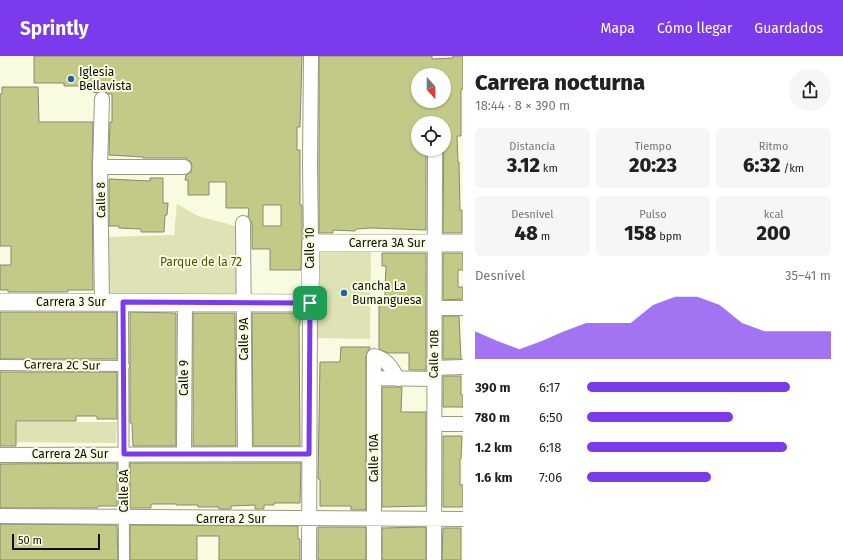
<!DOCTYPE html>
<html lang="es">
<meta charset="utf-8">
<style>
:root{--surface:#fff;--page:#f6f6f6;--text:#222;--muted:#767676;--accent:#7c3aed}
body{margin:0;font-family:"Fira Sans",sans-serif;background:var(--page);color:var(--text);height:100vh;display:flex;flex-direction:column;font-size:15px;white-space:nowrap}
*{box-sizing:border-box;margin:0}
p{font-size:13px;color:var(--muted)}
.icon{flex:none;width:22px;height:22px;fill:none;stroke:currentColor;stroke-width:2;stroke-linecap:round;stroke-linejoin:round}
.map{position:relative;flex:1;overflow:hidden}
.side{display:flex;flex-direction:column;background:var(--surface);width:380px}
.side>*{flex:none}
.needle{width:26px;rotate:159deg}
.fabs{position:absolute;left:411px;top:12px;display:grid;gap:8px}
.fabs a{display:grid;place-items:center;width:40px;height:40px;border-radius:50%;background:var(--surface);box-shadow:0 1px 3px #0004;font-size:20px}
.scale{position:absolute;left:12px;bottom:10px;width:88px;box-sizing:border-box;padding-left:4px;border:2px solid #0d0e06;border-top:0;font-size:11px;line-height:14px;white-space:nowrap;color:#0d0e06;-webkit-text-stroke:3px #f8fbe0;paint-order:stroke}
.pin{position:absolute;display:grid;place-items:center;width:34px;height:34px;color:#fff;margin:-17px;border-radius:8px;box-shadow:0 2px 6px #0006}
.round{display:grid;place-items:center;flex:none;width:42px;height:42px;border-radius:21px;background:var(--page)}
.overview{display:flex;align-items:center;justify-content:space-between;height:68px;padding:0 12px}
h1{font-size:22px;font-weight:800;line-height:30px}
.stats{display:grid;grid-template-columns:repeat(3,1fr);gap:6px;height:68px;padding:4px 12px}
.stats div{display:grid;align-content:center;border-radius:6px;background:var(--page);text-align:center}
.stats b{font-size:20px;font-weight:800}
.stats small{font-size:11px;font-weight:400}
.stats p{font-size:11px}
.chart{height:112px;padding:8px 12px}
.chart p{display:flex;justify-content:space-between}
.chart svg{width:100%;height:72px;margin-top:4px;fill:var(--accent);opacity:.7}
ul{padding:0 12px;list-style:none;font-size:13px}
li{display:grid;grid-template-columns:64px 48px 1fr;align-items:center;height:30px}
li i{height:10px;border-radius:5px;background:var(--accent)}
header{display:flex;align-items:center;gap:24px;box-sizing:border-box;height:56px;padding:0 20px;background:var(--accent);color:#fff}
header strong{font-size:19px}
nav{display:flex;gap:22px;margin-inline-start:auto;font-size:14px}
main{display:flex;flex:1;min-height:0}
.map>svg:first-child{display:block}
</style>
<header>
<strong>Sprintly</strong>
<nav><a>Mapa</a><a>Cómo llegar</a><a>Guardados</a></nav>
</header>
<main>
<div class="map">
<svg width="463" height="504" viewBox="0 0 463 504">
<rect width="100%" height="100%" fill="#f8fbe0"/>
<path fill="#dee2b4" d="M 177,148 L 198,160 L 239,171 L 239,243 L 107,244 L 107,181 L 174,179 Z
M 318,192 L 371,192 L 370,283 L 317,282 Z
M 0,366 L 117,366 L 116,387 L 0,386 Z"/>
<path fill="#c3c986" stroke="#888a72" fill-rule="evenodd" d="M 34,0 L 302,0 L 300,71 L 297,71 L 297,94 L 300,94 L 300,149 L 302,149 L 302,179 L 301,214 L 270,214 L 270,193 L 252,193 L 252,167 L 248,161 L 249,152 L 226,152 L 226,126 L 209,126 L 209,139 L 188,139 L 188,124 L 185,124 L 186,119 L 191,116 L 192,111 L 191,106 L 186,103 L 186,102 L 143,102 L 143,101 L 109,99 L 110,66 L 112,66 L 112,38 L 109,38 L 103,35 L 94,37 L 94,30 L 64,30 L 64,27 L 34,27 ZM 263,149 L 281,149 L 281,170 L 263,170 Z
M 319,0 L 432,0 L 432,3 L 453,2 L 453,0 L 463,0 L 463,33 L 461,33 L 461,80 L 457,80 L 458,106 L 459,106 L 460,154 L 462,154 L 462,177 L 443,177 L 444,67 L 418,67 L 418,94 L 426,93 L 426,174 L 372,172 L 356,173 L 355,175 L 333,174 L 333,177 L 319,177 ZM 418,19 L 444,19 L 444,45 L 418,45 Z
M 2,31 L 38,31 L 39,66 L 93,66 L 92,111 L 93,234 L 68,234 L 68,236 L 8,236 L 8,234 L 0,234 L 0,209 L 11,209 L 11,190 L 0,190 L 0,38 L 2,38 Z
M 150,122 L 163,122 L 163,147 L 168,147 L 167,159 L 165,159 L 164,176 L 141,176 L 141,173 L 119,172 L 119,170 L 109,170 L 109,123 L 150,125 Z
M 382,197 L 426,197 L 426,314 L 409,314 L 409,297 L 388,297 L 379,293 L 379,241 L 385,241 L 385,231 L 386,210 L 382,210 Z
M 443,197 L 463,197 L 463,214 L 458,214 L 458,231 L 463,231 L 463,243 L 443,244 Z
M 0,256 L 117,256 L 117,303 L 0,303 Z
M 130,256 L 176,257 L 176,390 L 133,390 L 132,367 L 130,367 Z
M 193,257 L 235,257 L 236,390 L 193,390 Z
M 252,257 L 300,257 L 300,269 L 299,269 L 300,390 L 253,390 Z
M 443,260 L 459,260 L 461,303 L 443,303 Z
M 341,291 L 370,291 L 366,300 L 366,454 L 351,454 L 351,450 L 320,450 L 320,423 L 318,423 L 320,306 L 340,306 Z
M 0,316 L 117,316 L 117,363 L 97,363 L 97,360 L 76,360 L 76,365 L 16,365 L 16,390 L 0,390 Z
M 443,320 L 461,320 L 461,339 L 463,339 L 463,351 L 443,351 Z
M 382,331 L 402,331 L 401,356 L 426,356 L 426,450 L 382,451 Z
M 443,380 L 462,380 L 461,403 L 460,403 L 460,429 L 463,429 L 463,451 L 443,451 Z
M 117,407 L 117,450 L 99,450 L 97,452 L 0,452 L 0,408 Z
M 130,407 L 301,407 L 300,447 L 274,447 L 274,449 L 264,449 L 264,453 L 255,453 L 255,449 L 231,450 L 231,453 L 219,453 L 219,451 L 198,451 L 198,449 L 176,449 L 176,448 L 151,448 L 151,452 L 130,452 Z
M 0,468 L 117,469 L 118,504 L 0,504 Z
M 130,469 L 298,470 L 298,483 L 300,483 L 300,504 L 219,504 L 219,480 L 197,480 L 197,504 L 130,504 Z
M 318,471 L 366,471 L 366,504 L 318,504 Z
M 426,471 L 426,504 L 382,504 L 382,472 Z
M 443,472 L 461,472 L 461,504 L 442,504 Z"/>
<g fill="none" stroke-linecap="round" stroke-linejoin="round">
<g stroke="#9a9d84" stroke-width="12">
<path id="pedestrian" d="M 123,246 L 124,504
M 0,309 L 124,310"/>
</g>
<g stroke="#9a9d84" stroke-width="16">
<path id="minor" d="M 311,0 L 310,108 L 311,187
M 102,43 L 100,111 L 102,246
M 100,111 L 184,111
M 243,167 L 245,398
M 435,252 L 463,252
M 434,312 L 463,311
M 374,322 L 434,323
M 434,368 L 463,368
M 184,398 L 185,246
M 0,399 L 309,398
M 0,460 L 463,463
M 309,504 L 310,247
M 374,504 L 374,300 C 389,305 390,310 398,323
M 434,504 L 435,93"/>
</g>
<g stroke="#9a9d84" stroke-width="18">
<path id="tertiary" d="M 0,246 L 310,247 L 311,187 L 463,187"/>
</g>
<use href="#pedestrian" stroke="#fff" stroke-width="10"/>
<use href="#minor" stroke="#fff" stroke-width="14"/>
<use href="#tertiary" stroke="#fff" stroke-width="17"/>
</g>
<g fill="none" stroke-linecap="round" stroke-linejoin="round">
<g stroke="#fff" stroke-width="8">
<path id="route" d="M 123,246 L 310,247 L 309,398 L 124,398 Z"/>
</g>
<use href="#route" stroke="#7c3aed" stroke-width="5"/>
</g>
<g fill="#20659a" stroke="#f8fbe0" stroke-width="1.5">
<circle cx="71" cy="23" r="4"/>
<circle cx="344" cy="237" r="4"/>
</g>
<g text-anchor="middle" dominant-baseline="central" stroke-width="4" stroke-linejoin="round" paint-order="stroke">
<g font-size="12" fill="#0d0e06" stroke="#f8fbe0" text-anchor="start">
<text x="79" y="16">Iglesia<tspan x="79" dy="14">Bellavista</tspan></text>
<text x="352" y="230">cancha La<tspan x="352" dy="14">Bumanguesa</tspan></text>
</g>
<g font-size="12" fill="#0d0e06" stroke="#f8fbe0">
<text transform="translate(101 144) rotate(-91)">Calle 8</text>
<text x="387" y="187">Carrera 3A Sur</text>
<text transform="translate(310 192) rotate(-90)">Calle 10</text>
<text x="71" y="246">Carrera 3 Sur</text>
<text transform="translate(244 283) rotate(-90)">Calle 9A</text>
<text transform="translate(434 298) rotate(-89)">Calle 10B</text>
<text transform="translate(62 309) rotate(1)">Carrera 2C Sur</text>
<text transform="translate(184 322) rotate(-90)">Calle 9</text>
<text x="70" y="398">Carrera 2A Sur</text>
<text transform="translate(374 402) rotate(-90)">Calle 10A</text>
<text transform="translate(124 435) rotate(-90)">Calle 8A</text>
<text x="231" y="463">Carrera 2 Sur</text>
</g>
<g font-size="12" fill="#515502" stroke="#f8fbe0">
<text x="201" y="206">Parque de la 72</text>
</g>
</g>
</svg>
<div class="fabs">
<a><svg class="needle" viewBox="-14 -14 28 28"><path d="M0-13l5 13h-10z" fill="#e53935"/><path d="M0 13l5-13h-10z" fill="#767676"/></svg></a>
<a><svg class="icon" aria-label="locate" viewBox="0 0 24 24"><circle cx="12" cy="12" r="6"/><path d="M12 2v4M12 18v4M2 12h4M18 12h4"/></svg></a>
</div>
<div class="scale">50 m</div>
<div class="pin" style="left:310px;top:247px;background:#1e9e55"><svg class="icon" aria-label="arrive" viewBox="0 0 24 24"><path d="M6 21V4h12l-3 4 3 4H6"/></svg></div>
</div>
<section class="side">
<div class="overview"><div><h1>Carrera nocturna</h1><p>18:44 · 8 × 390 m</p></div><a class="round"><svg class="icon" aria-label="share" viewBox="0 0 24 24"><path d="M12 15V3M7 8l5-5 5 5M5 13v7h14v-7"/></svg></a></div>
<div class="stats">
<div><p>Distancia</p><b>3.12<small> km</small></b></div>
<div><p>Tiempo</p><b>20:23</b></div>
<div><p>Ritmo</p><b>6:32<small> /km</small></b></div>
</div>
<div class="stats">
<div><p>Desnivel</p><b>48<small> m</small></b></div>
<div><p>Pulso</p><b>158<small> bpm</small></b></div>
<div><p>kcal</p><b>200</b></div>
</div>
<div class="chart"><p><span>Desnivel</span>35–41 m</p>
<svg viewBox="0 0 160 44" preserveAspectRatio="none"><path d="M0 44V27L10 33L20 38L30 33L40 27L50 22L60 22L70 22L80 11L90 6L100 6L110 11L120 22L130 27L140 27L150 27L160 27V44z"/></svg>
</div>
<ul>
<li><b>390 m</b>6:17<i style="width:83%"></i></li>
<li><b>780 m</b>6:50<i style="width:60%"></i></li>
<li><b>1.2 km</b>6:18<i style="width:82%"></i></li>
<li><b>1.6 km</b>7:06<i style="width:51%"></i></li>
</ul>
</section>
</main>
